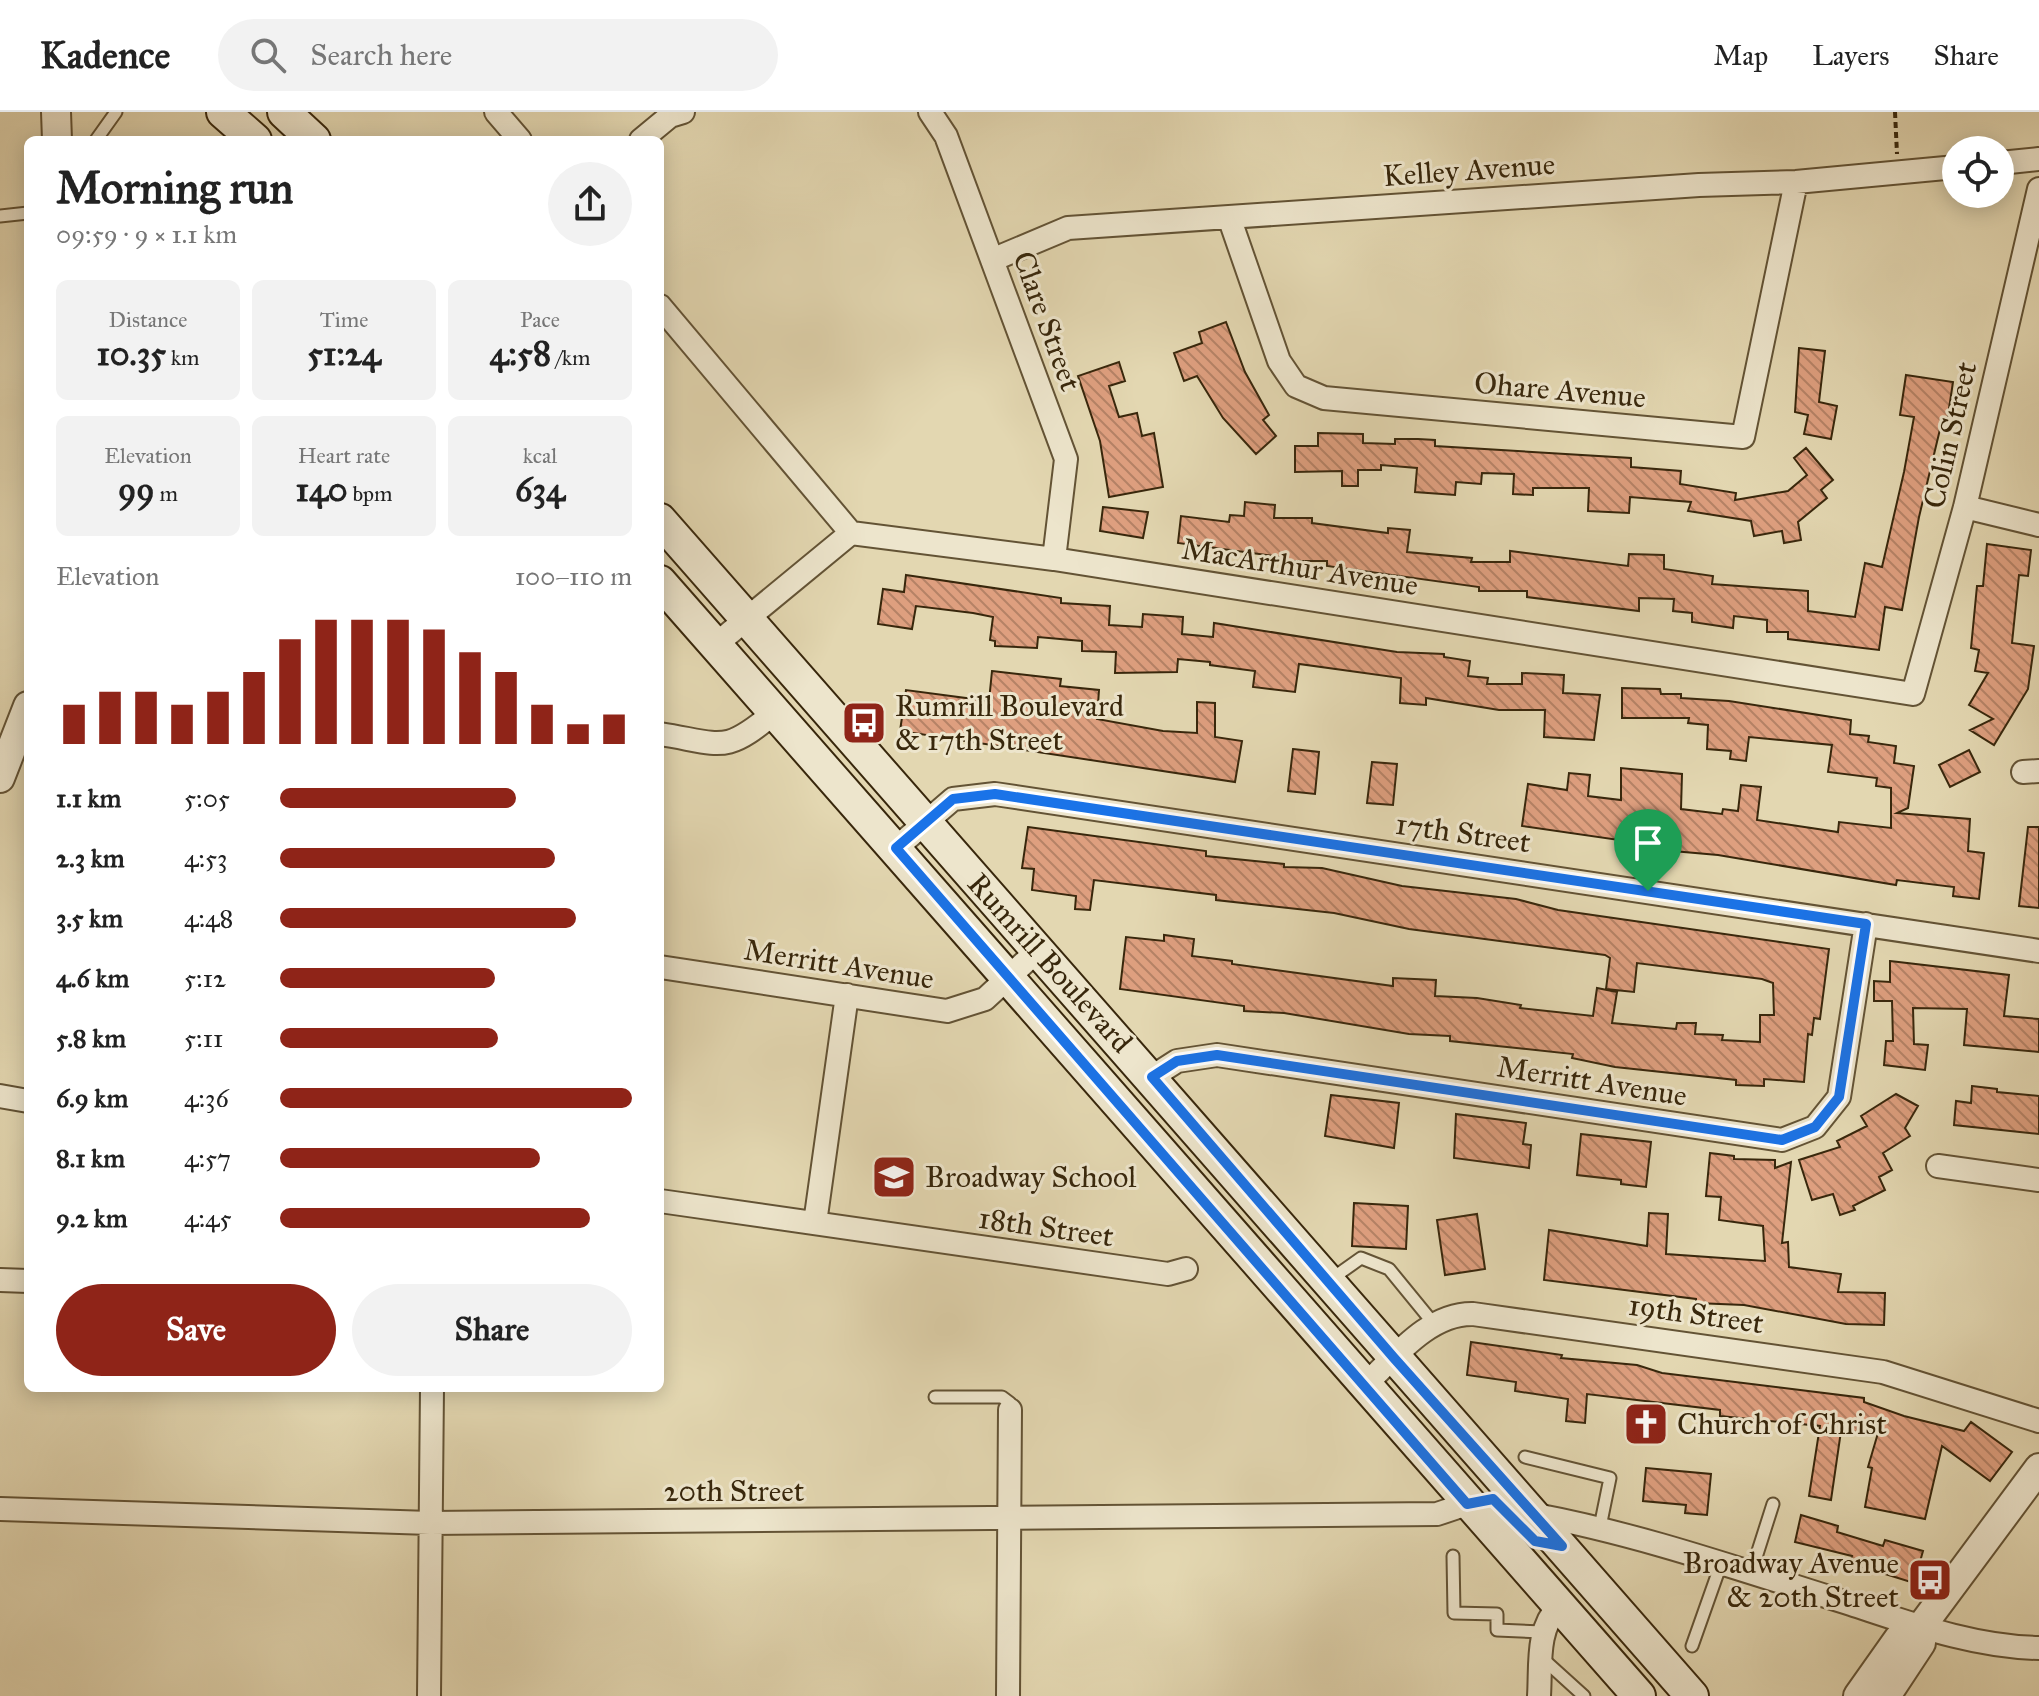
<!DOCTYPE html>
<meta charset="utf-8">
<style>
:root{--surface:#fff;--page:#f2f2f2;--text:#222;--muted:#767676;--line:#e0e0e0;--accent:#8f2418}
body{margin:0;font-family:"IM FELL Great Primer",serif;background:var(--page);color:var(--text);height:100vh;display:flex;flex-direction:column;font-size:30px;white-space:nowrap}
*{box-sizing:border-box;margin:0}
p{font-size:26px;color:var(--muted)}
.icon{flex:none;width:44px;height:44px;fill:none;stroke:currentColor;stroke-width:2;stroke-linecap:round;stroke-linejoin:round}
.map{position:relative;flex:1;overflow:hidden}
.side{position:absolute;left:24px;top:24px;width:640px;height:1256px;display:flex;flex-direction:column;background:var(--surface);border-radius:12px;box-shadow:0 4px 20px #0003}
.side>*{flex:none}
.buttons{position:absolute;left:1942px;top:24px;display:grid;gap:16px}
.buttons a{display:grid;place-items:center;width:72px;height:72px;border-radius:50%;background:var(--surface);box-shadow:0 4px 20px #0003;font-size:40px}
.pin{position:absolute;display:grid;place-items:center;width:68px;height:68px;color:#fff;margin:-82px -34px;border-radius:50% 50% 50% 0;rotate:-45deg;box-shadow:0 0 8px #0007}
.pin .icon{rotate:45deg}
.round{display:grid;place-items:center;flex:none;width:84px;height:84px;border-radius:42px;background:var(--page)}
.overview{display:flex;align-items:center;justify-content:space-between;height:136px;padding:0 32px}
h1{font-size:44px;font-weight:700;line-height:60px}
.stats{display:grid;grid-template-columns:repeat(3,1fr);gap:12px;height:136px;padding:8px 32px}
.stats div{display:grid;align-content:center;border-radius:12px;background:var(--page);text-align:center}
.stats b{font-size:34px;font-weight:700}
.stats small{font-size:22px;font-weight:400}
.stats p{font-size:22px}
.chart{height:224px;padding:16px 32px}
.chart p{display:flex;justify-content:space-between}
.chart svg{width:100%;height:144px;margin-top:8px;stroke:var(--accent);stroke-width:6}
.cta{display:flex;gap:16px;margin-top:auto;padding:16px 32px}
.cta a{flex:1;height:92px;border-radius:48px;background:var(--accent);color:#fff;font-size:32px;font-weight:700;line-height:92px;text-align:center}
.cta a+a{background:var(--page);color:var(--text)}
ul{padding:0 32px;list-style:none;font-size:26px}
li{display:grid;grid-template-columns:128px 96px 1fr;align-items:center;height:60px}
li i{height:20px;border-radius:10px;background:var(--accent)}
header{display:flex;align-items:center;gap:48px;box-sizing:border-box;height:112px;padding:0 40px;background:var(--surface);border-bottom:2px solid var(--line)}
header strong{font-size:38px}
nav{display:flex;gap:44px;margin-inline-start:auto;font-size:28px}
.search{width:560px;height:72px;background:var(--page);display:flex;align-items:center;gap:20px;box-sizing:border-box;padding:0 28px;border-radius:44px;color:var(--muted);font-size:30px}
.map>svg:first-child{display:block}
</style>
<header>
<strong>Kadence</strong>
<div class="search"><svg class="icon" aria-label="search" viewBox="0 0 24 24"><circle cx="10" cy="10" r="6"/><path d="M15 15l6 6"/></svg>Search here</div>
<nav><a>Map</a><a>Layers</a><a>Share</a></nav>
</header>
<div class="map">
<svg width="2039" height="1584" viewBox="0 0 2039 1584">
<defs>
<pattern id="building-back-hatch" width="6" height="6" patternUnits="userSpaceOnUse" patternTransform="scale(2)"><rect width="6" height="6" fill="#de9f7f"/><path d="M-1 5l2 2M0 0l6 6M5-1l2 2" fill="none" stroke="#b58266"/></pattern>
</defs>
<rect width="100%" height="100%" fill="#e3d7b1"/>
<filter id="stains"><feTurbulence type="fractalNoise" baseFrequency=".0025" numOctaves="4"/><feColorMatrix values="0 0 0 0 .2 0 0 0 0 .09 0 0 0 0 .02 0 0 0 .5 -.17"/></filter>
<radialGradient id="worn" r=".72"><stop offset=".6" stop-color="#630" stop-opacity="0"/><stop offset="1" stop-color="#630" stop-opacity=".3"/></radialGradient>
<path fill="url(#building-back-hatch)" stroke="#38270c" stroke-width="2" d="M 1226,210 L 1245,260 L 1269,303 L 1263,308 L 1276,324 L 1256,342 L 1223,306 L 1197,264 L 1184,269 L 1174,241 L 1202,231 L 1199,220 Z
M 1799,236 L 1825,239 L 1819,290 L 1837,294 L 1831,327 L 1804,322 L 1808,303 L 1795,300 Z
M 1119,250 L 1125,269 L 1109,274 L 1119,305 L 1137,301 L 1142,324 L 1154,321 L 1163,375 L 1109,385 L 1100,329 L 1078,264 Z
M 1906,263 L 1953,270 L 1947,310 L 1942,309 L 1919,405 L 1902,498 L 1885,495 L 1879,538 L 1788,527 L 1788,520 L 1767,520 L 1767,508 L 1734,504 L 1733,516 L 1692,510 L 1692,501 L 1673,499 L 1674,487 L 1639,486 L 1639,499 L 1527,485 L 1527,479 L 1479,479 L 1479,475 L 1327,454 L 1327,449 L 1281,449 L 1281,445 L 1178,431 L 1181,404 L 1229,410 L 1230,403 L 1244,404 L 1245,390 L 1275,393 L 1274,406 L 1312,406 L 1312,411 L 1388,421 L 1388,416 L 1410,418 L 1407,440 L 1472,446 L 1471,450 L 1510,450 L 1510,439 L 1628,454 L 1629,442 L 1664,443 L 1664,457 L 1713,464 L 1712,472 L 1808,479 L 1808,499 L 1855,505 L 1865,451 L 1882,455 L 1904,360 L 1914,305 L 1900,303 Z
M 1318,321 L 1363,322 L 1363,331 L 1395,332 L 1395,327 L 1418,327 L 1435,328 L 1435,334 L 1631,346 L 1631,355 L 1681,359 L 1680,372 L 1736,381 L 1735,388 L 1788,379 L 1807,363 L 1794,346 L 1806,336 L 1833,368 L 1821,378 L 1827,386 L 1798,410 L 1801,428 L 1784,431 L 1782,419 L 1754,424 L 1751,409 L 1688,399 L 1691,390 L 1630,385 L 1629,401 L 1588,399 L 1589,376 L 1533,376 L 1533,383 L 1513,382 L 1514,362 L 1482,361 L 1481,372 L 1456,370 L 1455,383 L 1415,380 L 1417,356 L 1381,353 L 1381,358 L 1358,358 L 1358,374 L 1342,374 L 1342,359 L 1295,360 L 1295,334 L 1318,334 Z
M 1103,395 L 1148,400 L 1143,426 L 1100,419 Z
M 1987,432 L 2031,438 L 2028,464 L 2019,463 L 2012,531 L 2034,534 L 2028,577 L 1994,633 L 1970,618 L 1993,607 L 1969,593 L 1988,561 L 1975,559 L 1979,538 L 1971,536 L 1977,474 L 1983,474 Z
M 906,463 L 1061,486 L 1061,491 L 1110,494 L 1109,513 L 1142,515 L 1143,502 L 1183,505 L 1182,522 L 1213,525 L 1214,511 L 1397,540 L 1444,542 L 1444,545 L 1470,549 L 1468,564 L 1488,566 L 1487,572 L 1522,572 L 1522,561 L 1564,563 L 1563,581 L 1600,583 L 1594,628 L 1544,625 L 1545,598 L 1499,598 L 1426,586 L 1426,593 L 1400,591 L 1401,566 L 1299,552 L 1295,580 L 1253,575 L 1255,559 L 1210,553 L 1210,550 L 1178,547 L 1177,560 L 1115,561 L 1116,540 L 1082,539 L 1082,529 L 1038,525 L 1037,536 L 995,534 L 995,529 L 990,528 L 993,505 L 973,501 L 916,494 L 912,517 L 878,512 L 883,477 L 904,480 Z
M 992,559 L 1061,567 L 1060,574 L 1099,578 L 1097,607 L 1163,619 L 1197,621 L 1197,590 L 1215,591 L 1215,625 L 1242,629 L 1235,670 L 900,619 L 906,578 L 989,589 Z
M 1622,576 L 1660,577 L 1661,582 L 1681,582 L 1681,586 L 1729,589 L 1851,608 L 1850,622 L 1869,624 L 1868,630 L 1896,634 L 1894,651 L 1914,654 L 1908,696 L 1897,701 L 1970,707 L 1968,739 L 1984,741 L 1979,787 L 1953,784 L 1954,775 L 1897,768 L 1896,773 L 1718,743 L 1639,736 L 1640,731 L 1522,714 L 1528,672 L 1567,678 L 1569,661 L 1590,663 L 1588,684 L 1621,688 L 1621,656 L 1682,662 L 1681,697 L 1722,702 L 1723,697 L 1738,699 L 1741,673 L 1761,675 L 1757,708 L 1838,720 L 1839,710 L 1891,716 L 1891,676 L 1876,674 L 1877,666 L 1828,660 L 1832,633 L 1749,625 L 1746,649 L 1730,647 L 1731,639 L 1707,637 L 1708,613 L 1688,611 L 1689,606 L 1622,606 Z
M 1293,637 L 1319,640 L 1315,682 L 1288,679 Z
M 1969,638 L 1980,660 L 1950,675 L 1939,653 Z
M 1372,650 L 1397,652 L 1393,693 L 1367,691 Z
M 1028,715 L 1206,739 L 1206,744 L 1284,752 L 1284,755 L 1322,756 L 1402,774 L 1516,787 L 1558,798 L 1829,837 L 1820,907 L 1814,906 L 1812,923 L 1808,922 L 1804,970 L 1764,967 L 1764,974 L 1736,973 L 1736,968 L 1615,955 L 1572,946 L 1573,942 L 1450,929 L 1450,924 L 1409,922 L 1284,901 L 1244,899 L 1244,894 L 1120,877 L 1126,825 L 1164,829 L 1164,823 L 1194,827 L 1192,844 L 1232,849 L 1232,852 L 1393,874 L 1393,866 L 1436,868 L 1435,884 L 1477,886 L 1521,893 L 1520,896 L 1593,904 L 1597,876 L 1617,880 L 1612,911 L 1676,917 L 1677,911 L 1696,911 L 1695,922 L 1723,923 L 1722,928 L 1760,930 L 1760,903 L 1774,903 L 1773,871 L 1762,867 L 1637,851 L 1634,880 L 1606,877 L 1610,846 L 1605,843 L 1409,817 L 1334,801 L 1216,788 L 1216,783 L 1094,768 L 1090,798 L 1075,797 L 1076,784 L 1032,778 L 1034,757 L 1022,756 Z
M 2028,715 L 2039,715 L 2039,796 L 2019,794 Z
M 1890,849 L 2009,863 L 2004,904 L 2039,907 L 2039,940 L 1964,933 L 1967,897 L 1913,896 L 1914,932 L 1928,933 L 1925,958 L 1884,953 L 1886,929 L 1893,929 L 1892,889 L 1874,889 L 1874,869 L 1890,870 Z
M 1972,974 L 1997,977 L 1997,980 L 2039,984 L 2039,1022 L 1954,1013 L 1956,989 L 1971,991 Z
M 1896,982 L 1918,994 L 1905,1016 L 1910,1024 L 1883,1041 L 1892,1058 L 1879,1065 L 1885,1078 L 1853,1094 L 1855,1098 L 1840,1103 L 1833,1082 L 1812,1088 L 1799,1048 L 1840,1035 L 1837,1029 L 1867,1014 L 1861,1004 Z
M 1331,983 L 1399,991 L 1394,1036 L 1325,1024 Z
M 1456,1002 L 1526,1011 L 1523,1032 L 1531,1033 L 1529,1056 L 1454,1046 Z
M 1581,1022 L 1651,1030 L 1646,1075 L 1621,1072 L 1621,1068 L 1577,1063 Z
M 1710,1041 L 1734,1044 L 1734,1047 L 1775,1048 L 1775,1056 L 1791,1050 L 1782,1131 L 1788,1130 L 1789,1155 L 1841,1162 L 1838,1180 L 1885,1181 L 1884,1213 L 1846,1212 L 1744,1193 L 1696,1191 L 1696,1187 L 1544,1168 L 1549,1118 L 1647,1134 L 1649,1101 L 1668,1102 L 1666,1142 L 1765,1149 L 1763,1114 L 1719,1108 L 1721,1085 L 1706,1084 Z
M 1354,1091 L 1408,1094 L 1406,1137 L 1352,1134 Z
M 1477,1102 L 1485,1157 L 1445,1163 L 1437,1108 Z
M 1471,1230 L 1562,1243 L 1561,1246 L 1637,1253 L 1662,1261 L 1864,1286 L 1864,1290 L 1904,1304 L 1964,1319 L 1971,1310 L 2012,1340 L 1990,1369 L 1942,1334 L 1925,1407 L 1865,1395 L 1872,1356 L 1868,1355 L 1878,1321 L 1841,1319 L 1831,1388 L 1809,1384 L 1820,1314 L 1720,1304 L 1720,1298 L 1587,1282 L 1585,1311 L 1566,1309 L 1568,1287 L 1515,1279 L 1516,1270 L 1467,1263 Z
M 1646,1356 L 1711,1362 L 1707,1403 L 1685,1401 L 1686,1393 L 1643,1389 Z
M 1801,1403 L 1838,1414 L 1837,1420 L 1883,1434 L 1885,1428 L 1923,1439 L 1914,1471 L 1850,1451 L 1852,1444 L 1795,1430 Z"/>
<g fill="none" stroke-linecap="round" stroke-linejoin="round">
<g stroke="#635335" stroke-width="15">
<path id="service" d="M 96,28 L 116,0
M 0,104 L 28,101
M 1330,1168 L 1361,1146 L 1389,1157 L 1434,1212
M 935,1285 L 1002,1285 L 1010,1291 L 1010,1298
M 1525,1345 L 1610,1366 L 1600,1415
M 1453,1444 L 1454,1501 L 1497,1502 L 1497,1518 L 1542,1520
M 1751,1461 L 1773,1392
M 1692,1534 L 1721,1452
M 1542,1546 L 1584,1584"/>
</g>
<g stroke="#635335" stroke-width="26">
<path id="minor" d="M 496,0 L 520,28
M 930,0 L 946,24 L 1066,347 L 1054,447
M 641,28 L 670,4 L 683,0
M 2000,51 L 2039,47
M 1229,105 L 1279,249 L 1296,274 L 1324,286 L 1743,325 L 1796,70
M 992,148 L 1068,116 L 1699,73 L 1796,70 L 1956,55
M 660,194 L 851,421
M 1965,395 L 2039,413
M 715,533 L 851,421 L 1054,447 L 1913,582 L 1965,395 L 2039,77
M 660,622 C 723,632 724,643 775,600
M 2023,660 L 2039,659
M 896,736 L 953,687 L 995,682 L 2039,839
M 660,855 L 947,899 L 985,887 L 1037,839
M 1152,965 L 1177,949 L 1217,943 L 1782,1028 L 1815,1015 L 1839,985 L 1866,812
M 0,984 L 28,989
M 1938,1054 L 2039,1068
M 660,1089 L 1168,1162 L 1186,1157
M 815,1111 L 847,883
M 0,1168 L 28,1169
M 1364,1274 C 1395,1245 1429,1201 1473,1202 L 1883,1260 L 2039,1309
M 0,1397 L 430,1411 L 1437,1402 L 1467,1392
M 1536,1403 C 1643,1423 1747,1460 1851,1492 C 1912,1512 1974,1535 2039,1536
M 429,1584 L 432,1276
M 1008,1584 L 1010,1298
M 1539,1584 C 1541,1553 1536,1517 1559,1494"/>
</g>
<g stroke="#635335" stroke-width="32">
<path id="tertiary" d="M 56,0 L 57,28
M 0,666 L 28,594
M 1858,1584 L 1899,1526 L 1921,1515 L 2039,1356
M 1886,1584 L 1921,1531 L 1921,1515"/>
</g>
<g stroke="#38270c" stroke-width="36">
<path id="secondary" d="M 223,0 L 255,28
M 284,0 L 314,28
M 660,408 L 1692,1584
M 660,470 L 1639,1584"/>
</g>
<path stroke="#38270c" stroke-width="4" stroke-dasharray="6 4" stroke-linecap="butt" d="M 1895,0 L 1897,42"/>
<use href="#service" stroke="#ede5cc" stroke-width="11"/>
<use href="#minor" stroke="#ede5cc" stroke-width="22"/>
<use href="#tertiary" stroke="#ede5cc" stroke-width="28"/>
<use href="#secondary" stroke="#ede5cc" stroke-width="32"/>
</g>
<g fill="none" stroke-linecap="round" stroke-linejoin="round">
<g stroke="#fff" stroke-width="16">
<path id="route" d="M 995,682 L 1866,812 L 1839,985 L 1815,1015 L 1782,1028 L 1217,943 L 1177,949 L 1152,965 L 1394,1246 L 1562,1434 L 1535,1429 L 1493,1387 L 1467,1392 L 896,736 L 953,687 Z"/>
</g>
<use href="#route" stroke="#1a73e8" stroke-width="10"/>
</g>
<defs>
<g id="bus-square" transform="scale(2.3)"><rect x="-9" y="-9" width="18" height="18" rx="4" fill="#8f2418" stroke="#ede5cc"/><path d="M-5-6H5V4H4V6H2V4H-2V6H-4V4H-5ZM-3.5-4V0h7V-4ZM-3.5 1.2v1.5H-2V1.2ZM2 1.2v1.5H3.5V1.2Z" fill="#fff"/></g>
<g id="school-square" transform="scale(2.3)"><rect x="-9" y="-9" width="18" height="18" rx="4" fill="#8f2418" stroke="#ede5cc"/><path d="M0-5L7-2L0 1L-7-2ZM-4 1L0 2.5L4 1V4Q0 6-4 4Z" fill="#fff"/></g>
<g id="church-square" transform="scale(2.3)"><rect x="-9" y="-9" width="18" height="18" rx="4" fill="#8f2418" stroke="#ede5cc"/><path d="M-1.2-6h2.4v3.5h3.3v2.4h-3.3V6h-2.4V-.1h-3.3v-2.4h3.3Z" fill="#fff"/></g>
</defs>
<g fill-rule="evenodd">
<use href="#bus-square" x="864" y="611"/>
<use href="#school-square" x="894" y="1065"/>
<use href="#church-square" x="1646" y="1312"/>
<use href="#bus-square" x="1930" y="1468"/>
</g>
<g text-anchor="middle" dominant-baseline="central" stroke-width="6" stroke-linejoin="round" paint-order="stroke">
<g font-size="30" fill="#38270c" stroke="#ede5cc">
<text transform="translate(1469 58) rotate(-4)">Kelley Avenue</text>
<text transform="translate(1047 209) rotate(70)">Clare Street</text>
<text transform="translate(1560 278) rotate(5)">Ohare Avenue</text>
<text transform="translate(1950 323) rotate(-77)">Colin Street</text>
<text transform="translate(1300 455) rotate(9)">MacArthur Avenue</text>
<text transform="translate(1463 721) rotate(8)">17th Street</text>
<text transform="translate(1050 851) rotate(48)">Rumrill Boulevard</text>
<text transform="translate(839 852) rotate(9)">Merritt Avenue</text>
<text transform="translate(1592 969) rotate(9)">Merritt Avenue</text>
<text transform="translate(1046 1115) rotate(8)">18th Street</text>
<text transform="translate(1696 1202) rotate(8)">19th Street</text>
<text x="734" y="1379">20th Street</text>
</g>
<g font-size="30" fill="#38270c" stroke="#ede5cc" text-anchor="start">
<text x="895" y="594">Rumrill Boulevard<tspan x="895" dy="34">&amp; 17th Street</tspan></text>
<text x="925" y="1065">Broadway School</text>
<text x="1677" y="1312">Church of Christ</text>
<text x="1899" y="1451" text-anchor="end">Broadway Avenue<tspan x="1899" dy="34">&amp; 20th Street</tspan></text>
</g>
</g>
<rect width="100%" height="100%" filter="url(#stains)"/>
<rect width="100%" height="100%" fill="url(#worn)"/>
</svg>
<div class="buttons">
<a><svg class="icon" aria-label="locate" viewBox="0 0 24 24"><circle cx="12" cy="12" r="6"/><path d="M12 2v4M12 18v4M2 12h4M18 12h4"/></svg></a>
</div>
<div class="pin" style="left:1648px;top:779px;background:#1e9e55"><svg class="icon" aria-label="arrive" viewBox="0 0 24 24"><path d="M6 21V4h12l-3 4 3 4H6"/></svg></div>
<section class="side">
<div class="overview"><div><h1>Morning run</h1><p>09:59 · 9 × 1.1 km</p></div><a class="round"><svg class="icon" aria-label="share" viewBox="0 0 24 24"><path d="M12 15V3M7 8l5-5 5 5M5 13v7h14v-7"/></svg></a></div>
<div class="stats">
<div><p>Distance</p><b>10.35<small> km</small></b></div>
<div><p>Time</p><b>51:24</b></div>
<div><p>Pace</p><b>4:58<small> /km</small></b></div>
</div>
<div class="stats">
<div><p>Elevation</p><b>99<small> m</small></b></div>
<div><p>Heart rate</p><b>140<small> bpm</small></b></div>
<div><p>kcal</p><b>634</b></div>
</div>
<div class="chart"><p><span>Elevation</span>100–110 m</p>
<svg viewBox="0 0 160 44" preserveAspectRatio="none"><path d="M5 44V32M15 44V28M25 44V28M35 44V32M45 44V28M55 44V22M65 44V12M75 44V6M85 44V6M95 44V6M105 44V9M115 44V16M125 44V22M135 44V32M145 44V38M155 44V35"/></svg>
</div>
<ul>
<li><b>1.1 km</b>5:05<i style="width:67%"></i></li>
<li><b>2.3 km</b>4:53<i style="width:78%"></i></li>
<li><b>3.5 km</b>4:48<i style="width:84%"></i></li>
<li><b>4.6 km</b>5:12<i style="width:61%"></i></li>
<li><b>5.8 km</b>5:11<i style="width:62%"></i></li>
<li><b>6.9 km</b>4:36<i style="width:100%"></i></li>
<li><b>8.1 km</b>4:57<i style="width:74%"></i></li>
<li><b>9.2 km</b>4:45<i style="width:88%"></i></li>
</ul>
<div class="cta"><a>Save</a><a>Share</a></div>
</section>
</div>
